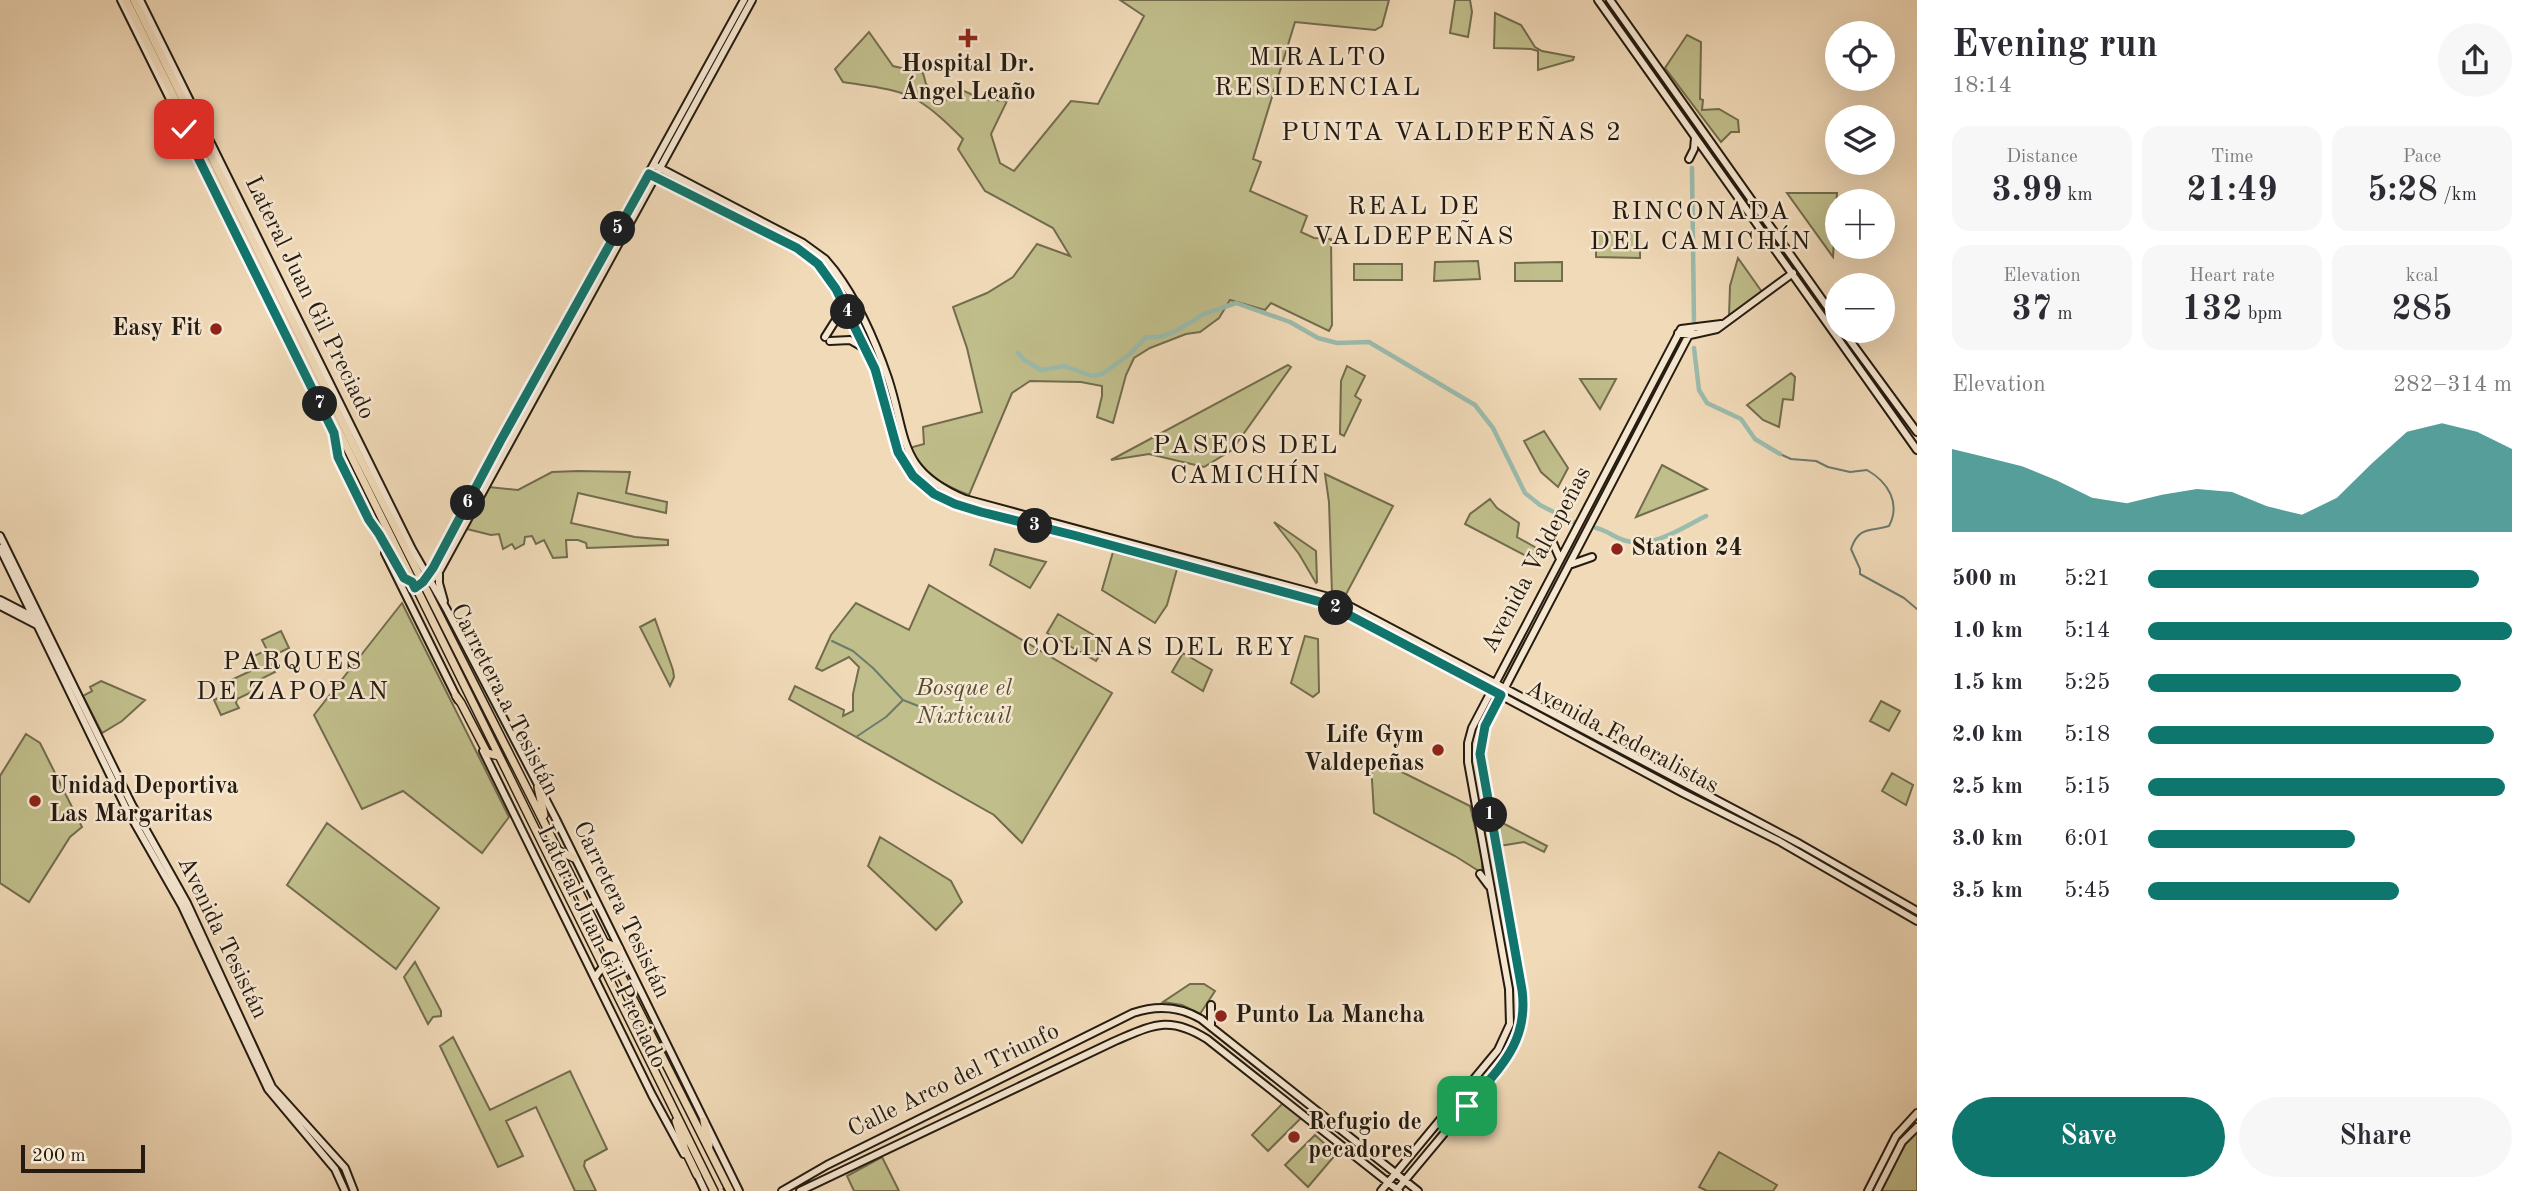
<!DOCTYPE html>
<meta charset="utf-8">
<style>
:root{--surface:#fff;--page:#f7f7f7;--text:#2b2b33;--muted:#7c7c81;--accent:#0f766e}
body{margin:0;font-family:"Old Standard TT",serif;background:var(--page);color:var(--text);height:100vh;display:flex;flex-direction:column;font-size:26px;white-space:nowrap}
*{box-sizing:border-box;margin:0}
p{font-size:23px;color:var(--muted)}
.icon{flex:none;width:38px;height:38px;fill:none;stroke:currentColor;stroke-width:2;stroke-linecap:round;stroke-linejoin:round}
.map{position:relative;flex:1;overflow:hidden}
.sheet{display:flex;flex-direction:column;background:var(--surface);width:630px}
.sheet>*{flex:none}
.fabs{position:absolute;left:1825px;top:21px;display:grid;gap:14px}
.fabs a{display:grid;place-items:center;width:70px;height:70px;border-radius:50%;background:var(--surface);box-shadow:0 7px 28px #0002;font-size:35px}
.scale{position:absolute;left:21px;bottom:18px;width:124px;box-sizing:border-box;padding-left:7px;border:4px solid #251b10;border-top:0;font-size:19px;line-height:24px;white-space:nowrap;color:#251b10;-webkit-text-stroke:5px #f6e7d1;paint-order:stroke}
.pin{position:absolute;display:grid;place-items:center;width:60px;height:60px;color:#fff;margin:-30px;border-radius:14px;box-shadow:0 4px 10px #0006}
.km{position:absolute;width:35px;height:35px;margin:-18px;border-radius:50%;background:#222;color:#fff;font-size:19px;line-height:35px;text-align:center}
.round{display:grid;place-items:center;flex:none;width:74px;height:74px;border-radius:37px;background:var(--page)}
.summary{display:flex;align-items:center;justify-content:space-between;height:119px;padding:0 35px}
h1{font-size:38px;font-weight:600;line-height:52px}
.figures{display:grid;grid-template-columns:repeat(3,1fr);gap:10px;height:119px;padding:7px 35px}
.figures div{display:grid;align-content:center;border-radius:18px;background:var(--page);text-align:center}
.figures b{font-size:35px;font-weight:600}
.figures small{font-size:19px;font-weight:400}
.figures p{font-size:19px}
.chart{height:196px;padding:14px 35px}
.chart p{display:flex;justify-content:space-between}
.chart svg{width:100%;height:126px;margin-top:7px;fill:var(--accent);opacity:.7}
.primary-button{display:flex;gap:14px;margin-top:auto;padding:14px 35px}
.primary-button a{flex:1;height:80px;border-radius:42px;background:var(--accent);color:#fff;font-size:28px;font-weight:600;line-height:80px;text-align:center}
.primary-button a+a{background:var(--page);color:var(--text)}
ul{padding:0 35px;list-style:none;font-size:23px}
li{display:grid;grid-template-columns:112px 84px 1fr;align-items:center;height:52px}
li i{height:18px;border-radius:9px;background:var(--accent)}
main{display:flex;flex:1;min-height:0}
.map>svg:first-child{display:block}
</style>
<main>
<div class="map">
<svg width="1917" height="1191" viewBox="0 0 1917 1191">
<rect width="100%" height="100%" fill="#f1dab8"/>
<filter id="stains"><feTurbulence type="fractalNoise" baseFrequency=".00286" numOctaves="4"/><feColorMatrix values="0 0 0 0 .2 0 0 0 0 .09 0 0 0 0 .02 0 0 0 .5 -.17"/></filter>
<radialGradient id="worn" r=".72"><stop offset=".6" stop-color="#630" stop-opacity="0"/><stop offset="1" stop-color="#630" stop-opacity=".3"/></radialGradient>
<path fill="#c0be8b" stroke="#726c4e" stroke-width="2" d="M 1120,0 L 1389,0 L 1382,26 L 1375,30 L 1295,22 L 1253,159 L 1261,162 L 1250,191 L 1307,216 L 1301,232 L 1314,238 L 1331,239 L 1332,325 L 1329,331 L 1271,303 L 1265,310 L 1230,300 L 1219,318 L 1200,332 L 1186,334 L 1150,348 L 1134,358 L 1126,375 L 1113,423 L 1097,417 L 1102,396 L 1102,386 L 1081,382 L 1030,381 L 1012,393 L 969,495 C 940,484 926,475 909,448 L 924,444 L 923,427 L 982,412 L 967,348 L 953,307 L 987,293 L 1013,277 L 1037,244 L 1070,256 L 1053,228 L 985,191 L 958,149 L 963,139 C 949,125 934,110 917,100 C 896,88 867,86 843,82 L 835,69 L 869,32 L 893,66 L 923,73 L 926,84 L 945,101 L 955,87 L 982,99 L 1007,101 L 991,134 L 1000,163 L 1014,171 L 1071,101 L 1098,104 L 1144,16 Z
M 1455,0 L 1470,0 L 1472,12 L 1468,37 L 1450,33 Z
M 1495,13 L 1521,25 L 1535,47 L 1542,51 L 1574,57 L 1573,60 L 1538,70 L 1538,51 L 1531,49 L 1494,48 Z
M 1687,35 L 1701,42 L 1700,99 L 1703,100 L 1702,110 L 1719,109 L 1738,120 L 1739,132 L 1731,132 L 1721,142 L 1665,68 Z
M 1787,193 L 1837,193 L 1833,257 Z
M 1596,232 L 1640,233 L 1640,258 L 1596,257 Z
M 1738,258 L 1762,292 L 1729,316 L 1730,286 Z
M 1478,261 L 1480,279 L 1434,281 L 1435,262 Z
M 1562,262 L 1562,281 L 1515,281 L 1515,263 Z
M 1354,264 L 1402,264 L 1402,280 L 1354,280 Z
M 1288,365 L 1291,367 L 1232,450 L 1204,467 L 1149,454 L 1111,460 Z
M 1347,366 L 1365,376 L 1355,396 L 1361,400 L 1344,436 L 1340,434 L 1341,381 Z
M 1791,373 L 1795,377 L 1793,400 L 1783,399 L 1779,427 L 1763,420 L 1747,405 Z
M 1580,379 L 1616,379 L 1600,409 Z
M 1544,431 L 1568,468 L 1558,487 L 1541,472 L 1524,441 Z
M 1662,465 L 1707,489 L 1636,517 Z
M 578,471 L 630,472 L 626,493 L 667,502 L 666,513 L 578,493 L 571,523 L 635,537 L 668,540 L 668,545 L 587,548 L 586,543 L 578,540 L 566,540 L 567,557 L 553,558 L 544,540 L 536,544 L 532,536 L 525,537 L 524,544 L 515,549 L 512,544 L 503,549 L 499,534 L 491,535 L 467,529 L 489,487 L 518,490 L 552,472 Z
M 1325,474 L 1393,506 L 1344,598 L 1332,594 L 1329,502 Z
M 1490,499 L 1497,508 L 1519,523 L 1517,537 L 1540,550 L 1534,560 L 1465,524 L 1470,514 Z
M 1274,522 L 1316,551 L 1317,582 L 1316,583 L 1299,554 Z
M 995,549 L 1046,562 L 1030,588 L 990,565 Z
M 1113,552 L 1177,569 L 1167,605 L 1155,623 L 1102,590 Z
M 929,585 L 1112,693 L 1022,843 L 994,815 L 789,699 L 795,686 L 844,710 L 843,716 L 853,711 L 853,694 L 859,667 L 849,657 L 822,671 L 816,668 L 831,635 L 856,603 L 909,630 Z
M 402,603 L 509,817 L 482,853 L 403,791 L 362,809 L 314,715 Z
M 1058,614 L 1107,643 L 1096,661 L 1047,633 Z
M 655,619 L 673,670 L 674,677 L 670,686 L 640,627 Z
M 281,631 L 289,648 L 268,658 L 275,672 L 253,683 L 256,690 L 237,699 L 236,703 L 239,708 L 221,715 L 214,700 L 235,690 L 231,680 L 253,670 L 248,659 L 267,650 L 262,640 Z
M 1305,636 L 1318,639 L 1319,692 L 1313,697 L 1291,683 Z
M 1183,653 L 1212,670 L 1203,691 L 1172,672 Z
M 101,681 L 145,700 L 122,721 L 102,733 L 83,696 L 92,691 L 90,687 Z
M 1881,701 L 1900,711 L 1889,731 L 1870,721 Z
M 26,734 L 40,743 L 82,827 L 70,837 L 29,902 L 0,883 L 0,776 Z
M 1371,764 L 1386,764 L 1470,806 L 1482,857 L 1482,873 L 1455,856 L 1374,813 Z
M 1892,773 L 1913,785 L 1906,805 L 1882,791 Z
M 1493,818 L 1547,846 L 1544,852 L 1524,842 L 1499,846 Z
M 327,823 L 439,908 L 396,969 L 287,885 Z
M 880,837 L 951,881 L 962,902 L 936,930 L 868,866 Z
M 415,962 L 441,1011 L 441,1016 L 433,1017 L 428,1024 L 404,977 Z
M 1190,984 L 1204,984 L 1215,991 L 1200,1014 L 1182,1005 L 1163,1002 Z
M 453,1037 L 490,1110 L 570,1071 L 607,1149 L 585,1161 L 584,1166 L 596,1191 L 575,1191 L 536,1107 L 506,1121 L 523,1156 L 498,1167 L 440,1046 Z
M 1284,1102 L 1302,1117 L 1268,1151 L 1252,1135 Z
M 1917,1129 L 1917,1191 L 1877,1191 L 1902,1142 Z
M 1315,1135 L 1336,1154 L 1308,1187 L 1285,1165 Z
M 1719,1152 L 1777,1185 L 1773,1191 L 1707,1191 L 1699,1187 Z
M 882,1157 L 899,1191 L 854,1191 L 847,1176 Z"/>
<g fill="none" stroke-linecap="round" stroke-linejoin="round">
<path stroke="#6c7b6e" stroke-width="2" d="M 1780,454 L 1791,459 L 1816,461 L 1828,467 L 1850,472 L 1867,470 C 1888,482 1901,503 1889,526 C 1871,532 1859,525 1851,549 L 1860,569 L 1860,574 L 1904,598 L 1917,609
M 832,641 L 853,651 L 873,668 L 903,700 L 954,720 L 980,721
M 856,737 L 886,717 L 902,701"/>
<path stroke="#9bbbad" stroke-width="4.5" d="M 1692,168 L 1694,322
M 1694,348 L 1699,390 L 1707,403 L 1741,419 L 1755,439 L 1780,454
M 1018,353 L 1024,360 L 1041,370 L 1064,366 L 1092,376 L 1102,374 L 1130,354 L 1146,337 L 1159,337 L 1174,332 L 1204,314 L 1236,303 L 1290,322 L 1318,338 L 1337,343 L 1369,342 L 1475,405 L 1493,428 L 1525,493 L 1540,505 L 1575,523
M 1596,528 C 1607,530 1616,539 1627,541 C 1654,548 1682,528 1706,516"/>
<g stroke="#251b10" stroke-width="10">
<path id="secondary" d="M 121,0 L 335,433 L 338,457 L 371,525
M 140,0 L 412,549 L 447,610 L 556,819 L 739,1191
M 1598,0 L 1917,450
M 1610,0 L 1838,322
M 1689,159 L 1694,149 L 1695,138
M 654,165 L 803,243 L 825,259 L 835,271 C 858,302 876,343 888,378 C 908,439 897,470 965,499 L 1336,599 L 1800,844 L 1917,911
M 649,174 L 797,248 L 818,264 L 836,289 L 875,369 L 898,452 L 913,476 L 934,494 L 955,504 L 981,512 L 1077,536 L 1338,608 L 1683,793 L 1779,841 L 1917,921
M 1843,331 L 1917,432
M 1678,333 L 1690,335 L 1717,329 L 1793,273
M 825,337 L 837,318 L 841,300
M 830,341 L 850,340 L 864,348
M 0,536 L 132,805 L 187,903 L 272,1087 L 345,1168 L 354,1191
M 1550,536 L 1560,559
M 0,548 L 126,808 L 182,906 L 268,1089 L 335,1169 L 345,1191
M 385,553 L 458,700
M 1572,564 L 1592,557
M 439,574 L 439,583 L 444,601
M 426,578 L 744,0
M 429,583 L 440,570 L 752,0
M 0,600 L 33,617
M 0,606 L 39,626
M 483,751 L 652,1095 L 684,1154
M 1480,874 L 1489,886
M 595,978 C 603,964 611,958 627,968
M 1211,1026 L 1211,1005
M 696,1172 L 705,1191
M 782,1191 L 827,1165 L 1133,1013 C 1157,1005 1179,1006 1201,1019 L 1418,1191
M 800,1191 L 1115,1041 C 1153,1025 1169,1015 1207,1039 L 1399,1191
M 1381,1191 L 1498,1050 L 1510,1024 L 1509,989 L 1468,762 L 1468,743 L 1472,728 L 1681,329 L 1721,324
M 1396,1191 L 1507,1058 C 1522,1037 1526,1015 1522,990 L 1480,763 L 1480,744 L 1485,726 L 1692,329
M 1868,1191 L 1896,1136 L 1917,1113
M 1877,1191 L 1902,1142 L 1917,1127"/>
</g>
<g stroke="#251b10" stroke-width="10">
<path id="primary" d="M 126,0 L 714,1191
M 134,0 L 360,458 L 730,1191
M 369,520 C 381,536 396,574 412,582
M 456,696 L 461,703 L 487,753 L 499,756
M 538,787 L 544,815
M 557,850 L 574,858
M 603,942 L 619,948
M 676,1121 L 685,1150 L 697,1175
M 704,1121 L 709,1145"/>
</g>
<use href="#secondary" stroke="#f6e7d1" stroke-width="6"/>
<use href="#primary" stroke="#f1dab8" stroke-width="7"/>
<path stroke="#251b10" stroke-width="2" stroke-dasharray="12 12" stroke-linecap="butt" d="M 723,1188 L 725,1191"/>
</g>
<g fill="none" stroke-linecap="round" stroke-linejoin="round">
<g stroke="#fff" stroke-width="14">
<path id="route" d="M 184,129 L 334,433 L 338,457 L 369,520 L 379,534 L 404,578 L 412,582 L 415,588 L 423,582 L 433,568 L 501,440 L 649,174 L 797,248 L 818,264 L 836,289 L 875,369 L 898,452 L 913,476 L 934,494 L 955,504 L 981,512 L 1077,536 L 1328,604 L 1501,695 L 1485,726 L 1480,754 L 1522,990 C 1529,1043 1499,1068 1467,1106"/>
</g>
<use href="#route" stroke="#0f766e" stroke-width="9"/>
</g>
<g fill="#8f2418" stroke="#f6e7d1" stroke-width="2.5">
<path d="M964.5 27.5h7v7h7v7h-7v7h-7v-7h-7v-7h7z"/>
<circle cx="216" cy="329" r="7"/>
<circle cx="1617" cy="549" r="7"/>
<circle cx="1438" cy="750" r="7"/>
<circle cx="35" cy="801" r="7"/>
<circle cx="1221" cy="1016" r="7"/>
<circle cx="1294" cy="1137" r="7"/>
</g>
<g text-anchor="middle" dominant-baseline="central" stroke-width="5" stroke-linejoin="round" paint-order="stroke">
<g font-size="24" font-weight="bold" fill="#251b10" stroke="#f6e7d1" text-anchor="start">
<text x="968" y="65" text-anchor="middle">Hospital Dr.<tspan x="968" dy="28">Ángel Leaño</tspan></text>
<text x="202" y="329" text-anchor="end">Easy Fit</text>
<text x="1631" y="549">Station 24</text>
<text x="1424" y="736" text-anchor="end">Life Gym<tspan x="1424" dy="28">Valdepeñas</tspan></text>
<text x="49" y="787">Unidad Deportiva<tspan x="49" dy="28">Las Margaritas</tspan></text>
<text x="1235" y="1016">Punto La Mancha</text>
<text x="1308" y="1123">Refugio de<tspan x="1308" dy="28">pecadores</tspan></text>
</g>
<g font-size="24" fill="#251b10" stroke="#f6e7d1">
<text transform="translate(309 298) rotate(64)">Lateral Juan Gil Preciado</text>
<text transform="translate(1537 560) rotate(-62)">Avenida Valdepeñas</text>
<text transform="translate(504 700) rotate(63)">Carretera a Tesistán</text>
<text transform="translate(1622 738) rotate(28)">Avenida Federalistas</text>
<text transform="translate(621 910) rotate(64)">Carretera Tesistán</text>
<text transform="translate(222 938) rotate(64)">Avenida Tesistán</text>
<text transform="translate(601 947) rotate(64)">Lateral Juan Gil Preciado</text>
<text transform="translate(954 1081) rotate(-26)">Calle Arco del Triunfo</text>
</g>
<g font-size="24" font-style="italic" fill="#544c35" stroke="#f6e7d1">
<text x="964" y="689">Bosque el<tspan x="964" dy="28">Nixticuil</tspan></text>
</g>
<g font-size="26" letter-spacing="2" fill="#251b10" stroke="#f6e7d1">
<text x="1318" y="58">MIRALTO<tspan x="1318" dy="30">RESIDENCIAL</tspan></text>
<text x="1452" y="133">PUNTA VALDEPEÑAS 2</text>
<text x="1414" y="207">REAL DE<tspan x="1414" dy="30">VALDEPEÑAS</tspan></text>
<text x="1701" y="212">RINCONADA<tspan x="1701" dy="30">DEL CAMICHÍN</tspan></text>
<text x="1246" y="446">PASEOS DEL<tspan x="1246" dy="30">CAMICHÍN</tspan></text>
<text x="1159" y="648">COLINAS DEL REY</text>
<text x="293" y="662">PARQUES<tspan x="293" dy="30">DE ZAPOPAN</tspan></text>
</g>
</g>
<rect width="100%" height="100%" filter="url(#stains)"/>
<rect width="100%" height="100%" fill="url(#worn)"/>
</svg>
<div class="fabs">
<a><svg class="icon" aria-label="locate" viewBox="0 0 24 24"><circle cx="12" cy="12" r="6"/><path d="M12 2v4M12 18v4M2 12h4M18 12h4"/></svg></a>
<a><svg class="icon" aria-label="layers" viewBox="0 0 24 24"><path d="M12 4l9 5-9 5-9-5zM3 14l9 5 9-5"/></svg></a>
<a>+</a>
<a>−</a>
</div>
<div class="scale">200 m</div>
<div class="pin" style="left:1467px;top:1106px;background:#1e9e55"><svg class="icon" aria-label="arrive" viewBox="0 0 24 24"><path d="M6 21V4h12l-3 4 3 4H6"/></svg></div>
<div class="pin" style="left:184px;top:129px;background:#d93025"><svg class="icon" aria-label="check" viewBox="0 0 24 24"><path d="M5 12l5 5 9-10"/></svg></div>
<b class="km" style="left:1490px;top:815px">1</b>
<b class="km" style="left:1336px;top:608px">2</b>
<b class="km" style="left:1035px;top:526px">3</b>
<b class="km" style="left:848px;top:312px">4</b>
<b class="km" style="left:618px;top:229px">5</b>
<b class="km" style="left:468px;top:503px">6</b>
<b class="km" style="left:320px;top:404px">7</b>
</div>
<section class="sheet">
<div class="summary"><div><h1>Evening run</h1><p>18:14</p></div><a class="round"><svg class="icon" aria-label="share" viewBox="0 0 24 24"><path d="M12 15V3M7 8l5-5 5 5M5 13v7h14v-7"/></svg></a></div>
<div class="figures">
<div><p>Distance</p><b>3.99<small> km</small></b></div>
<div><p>Time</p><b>21:49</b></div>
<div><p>Pace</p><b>5:28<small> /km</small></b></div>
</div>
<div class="figures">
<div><p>Elevation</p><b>37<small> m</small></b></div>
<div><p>Heart rate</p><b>132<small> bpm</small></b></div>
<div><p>kcal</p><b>285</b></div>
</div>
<div class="chart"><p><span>Elevation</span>282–314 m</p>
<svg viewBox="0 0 160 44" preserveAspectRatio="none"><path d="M0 44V15L10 18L20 21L30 26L40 32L50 34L60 31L70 29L80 30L90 35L100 38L110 32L120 20L130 9L140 6L150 9L160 15V44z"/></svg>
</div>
<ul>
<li><b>500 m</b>5:21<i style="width:91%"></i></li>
<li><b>1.0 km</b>5:14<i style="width:100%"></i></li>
<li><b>1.5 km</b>5:25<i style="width:86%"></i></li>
<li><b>2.0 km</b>5:18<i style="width:95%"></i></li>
<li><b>2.5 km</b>5:15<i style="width:98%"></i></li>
<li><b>3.0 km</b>6:01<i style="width:57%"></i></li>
<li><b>3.5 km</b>5:45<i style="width:69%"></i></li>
</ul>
<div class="primary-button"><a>Save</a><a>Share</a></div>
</section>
</main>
